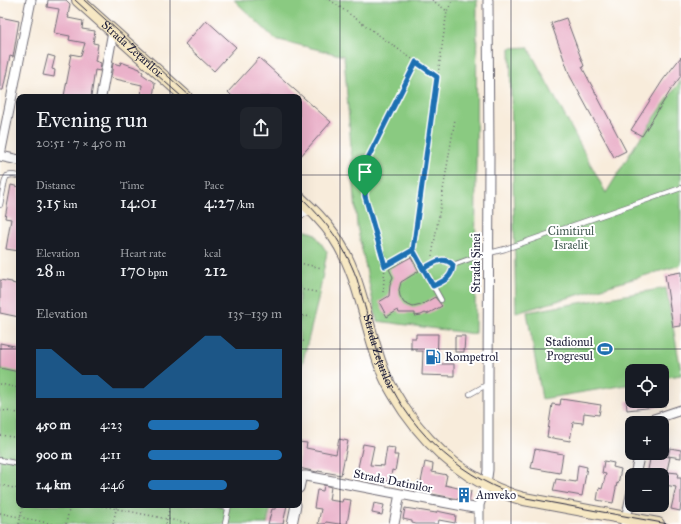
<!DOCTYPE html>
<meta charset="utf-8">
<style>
:root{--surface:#171b24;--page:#20242c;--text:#f1f3f6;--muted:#9ea1a6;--accent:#1f6fb2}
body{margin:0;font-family:"IM FELL Great Primer",serif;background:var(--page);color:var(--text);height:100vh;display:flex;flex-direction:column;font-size:15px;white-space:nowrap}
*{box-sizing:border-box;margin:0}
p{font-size:13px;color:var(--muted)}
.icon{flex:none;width:22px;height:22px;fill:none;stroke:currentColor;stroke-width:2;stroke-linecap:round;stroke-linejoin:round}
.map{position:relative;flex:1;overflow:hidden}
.sheet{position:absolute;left:16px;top:94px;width:286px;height:414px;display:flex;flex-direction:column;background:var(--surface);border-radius:8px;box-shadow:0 4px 16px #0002}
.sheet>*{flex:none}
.controls{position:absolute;left:625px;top:364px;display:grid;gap:8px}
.controls a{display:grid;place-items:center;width:44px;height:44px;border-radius:8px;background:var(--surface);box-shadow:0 4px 16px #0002;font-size:20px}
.pin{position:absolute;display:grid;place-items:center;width:34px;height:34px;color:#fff;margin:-41px -17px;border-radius:50% 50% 50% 0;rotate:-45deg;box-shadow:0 0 4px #0007}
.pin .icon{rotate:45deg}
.round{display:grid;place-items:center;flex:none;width:42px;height:42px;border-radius:8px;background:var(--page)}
.head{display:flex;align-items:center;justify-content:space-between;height:68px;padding:0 20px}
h1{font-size:22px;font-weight:600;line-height:30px}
.stats{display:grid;grid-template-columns:repeat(3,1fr);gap:6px;height:68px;padding:4px 20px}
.stats div{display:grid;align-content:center}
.stats b{font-size:17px;font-weight:600}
.stats small{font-size:11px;font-weight:400}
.stats p{font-size:11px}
.chart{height:112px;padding:8px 20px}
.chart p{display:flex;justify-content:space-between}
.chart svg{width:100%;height:72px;margin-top:4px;fill:var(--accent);opacity:.7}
ul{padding:0 20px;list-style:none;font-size:13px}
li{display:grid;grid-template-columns:64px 48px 1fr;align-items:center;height:30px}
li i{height:10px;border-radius:5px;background:var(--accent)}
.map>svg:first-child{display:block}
</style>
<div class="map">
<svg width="681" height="524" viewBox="0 0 681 524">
<rect width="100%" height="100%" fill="#fff"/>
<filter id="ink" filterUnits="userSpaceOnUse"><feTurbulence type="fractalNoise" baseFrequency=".025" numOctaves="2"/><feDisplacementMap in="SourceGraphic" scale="8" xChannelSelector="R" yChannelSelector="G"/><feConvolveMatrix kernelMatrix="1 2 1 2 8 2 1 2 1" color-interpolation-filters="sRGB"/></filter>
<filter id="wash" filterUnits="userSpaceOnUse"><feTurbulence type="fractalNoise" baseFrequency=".012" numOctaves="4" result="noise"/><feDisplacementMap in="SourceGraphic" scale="16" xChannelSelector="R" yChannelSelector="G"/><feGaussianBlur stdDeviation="0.9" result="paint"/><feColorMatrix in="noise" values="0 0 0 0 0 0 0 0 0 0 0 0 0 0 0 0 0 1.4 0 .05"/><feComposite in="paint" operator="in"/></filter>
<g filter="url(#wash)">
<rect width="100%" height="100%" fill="#f8ecdb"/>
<path fill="#8aca81" stroke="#56765e" d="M 234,0 L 477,0 L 475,334 L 377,321 L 357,226 L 344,56 L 275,39 Z
M 528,47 L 606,193 L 636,144 L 681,80 L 681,265 L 516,313 L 510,48 Z
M 299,229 L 314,233 L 327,252 L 318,300 L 299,377 Z
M 666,288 L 681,371 L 681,375 L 662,378 L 662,371 L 632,371 L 632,384 L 542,399 L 527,312 Z
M 0,366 L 19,370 L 19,505 L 271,505 L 267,524 L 0,524 Z"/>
<g id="blocks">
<path fill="#eab1c9" d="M 48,0 L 66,0 L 70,4 L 68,16 L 69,16 L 68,18 L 83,21 L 82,29 L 95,31 L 93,43 L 98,44 L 97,50 L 95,61 L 101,63 L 100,71 L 95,70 L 91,97 L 74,97 L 64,96 L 70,65 L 69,64 L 71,54 L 81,56 L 85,43 L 69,40 L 70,36 L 54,33 L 59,9 L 47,7 Z
M 0,17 L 19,21 L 13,57 L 10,56 L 3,90 L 0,90 Z
M 566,18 L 584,66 L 582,67 L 626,151 L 614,157 L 570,76 L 551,23 Z
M 206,20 L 236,47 L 214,71 L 185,44 Z
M 48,55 L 55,57 L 52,69 L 55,70 L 54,77 L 43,75 Z
M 681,57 L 681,76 L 672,88 L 642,136 L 631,130 L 663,80 Z
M 259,58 L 331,122 L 299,158 L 299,97 L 233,97 L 228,92 Z
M 121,62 L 140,69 L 140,70 L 143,72 L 142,74 L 155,83 L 153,97 L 141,97 L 142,85 L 111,78 L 113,63 L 120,65 Z
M 11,185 L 19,187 L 19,251 L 6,249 L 11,219 L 5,218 Z
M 411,257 L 419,271 L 406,279 L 401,282 L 399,290 L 400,296 L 404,303 L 413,307 L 421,305 L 435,297 L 442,306 L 427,314 L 425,313 L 421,315 L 415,316 L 415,313 L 399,313 L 398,310 L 387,317 L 379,302 L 389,296 L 390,284 L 393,277 L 389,269 Z
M 681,272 L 681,326 L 673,327 L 665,275 Z
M 0,280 L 12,282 L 12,283 L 19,285 L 19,317 L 0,313 Z
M 416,334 L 438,334 L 437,364 L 454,364 L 454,376 L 422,375 L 423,351 L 416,351 L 416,349 L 411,349 L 411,338 L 416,338 Z
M 455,336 L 465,336 L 464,352 L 455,352 Z
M 0,343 L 19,347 L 19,372 L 0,368 Z
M 561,399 L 601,405 L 599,415 L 584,413 L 583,423 L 573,422 L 570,441 L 547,437 L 552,404 L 560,405 Z
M 626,401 L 665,401 L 665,406 L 627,410 Z
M 339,439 L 348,441 L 341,475 L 318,471 L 317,472 L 299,468 L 299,442 L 307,443 L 306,448 L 336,454 Z
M 363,444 L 374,446 L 370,465 L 384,466 L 387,447 L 395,448 L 394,455 L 398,455 L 395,471 L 392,470 L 391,476 L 389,475 L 388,481 L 386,481 L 386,483 L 368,480 L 369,474 L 357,472 Z
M 670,448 L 681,450 L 681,458 L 668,456 Z
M 535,449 L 563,454 L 560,473 L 531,468 Z
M 651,454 L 670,457 L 666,475 L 647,475 Z
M 604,461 L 614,463 L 613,467 L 621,469 L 618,484 L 617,483 L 613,503 L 597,500 L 599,488 L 602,489 L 606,474 L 602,473 Z
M 425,462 L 433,464 L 432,472 L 447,475 L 445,485 L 471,491 L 469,501 L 416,491 L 418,481 L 421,482 Z
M 578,465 L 587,467 L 582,496 L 553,491 L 556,479 L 576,482 Z
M 668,472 L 678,473 L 677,478 L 681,478 L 681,503 L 680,511 L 671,509 L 676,487 L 665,485 Z
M 324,485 L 331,487 L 329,500 L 342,502 L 343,499 L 351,500 L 347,524 L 339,524 L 326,522 L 325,524 L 318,524 L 321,509 L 314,508 L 317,490 L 323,491 Z
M 374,503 L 384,505 L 382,515 L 372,513 Z
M 276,505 L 287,505 L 283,524 L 268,524 L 272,509 L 275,509 Z
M 405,508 L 436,513 L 437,511 L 456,515 L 455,523 L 439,520 L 438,524 L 416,524 L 412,523 L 412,521 L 403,519 Z"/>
</g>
</g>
<g filter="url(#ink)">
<use href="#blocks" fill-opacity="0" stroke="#6d6973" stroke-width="1"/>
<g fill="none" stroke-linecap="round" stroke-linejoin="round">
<g stroke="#6d6973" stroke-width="6">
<path id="service" d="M 0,205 L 5,180 L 7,176 L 12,175 L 19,176
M 413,250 L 441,300
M 423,269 C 433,263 443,255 453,265
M 433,286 C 444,281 452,278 453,265 L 478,256 L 505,249 L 681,188
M 470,394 L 488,384
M 0,460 L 19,464
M 217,505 L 228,508
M 225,524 L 229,505"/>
</g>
<g stroke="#6d6973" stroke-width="11">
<path id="minor" d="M 101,97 L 113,31
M 0,155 L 31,0
M 0,156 L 19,160
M 299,214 L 311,209
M 647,423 L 651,420 L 681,410
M 635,475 L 640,453
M 299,488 L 301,479 L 303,476 L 306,476 L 479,509
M 292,524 L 296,505
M 394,524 L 400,494
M 479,524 L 479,505 L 486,485 L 488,470 L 488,384 L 489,155 L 488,0
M 625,524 L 632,491"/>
</g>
<g stroke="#6d6973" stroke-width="14">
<g id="secondary">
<path id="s1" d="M 78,0 L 186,97"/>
<path d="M 299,198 C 312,210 324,221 334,236 C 360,274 365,323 381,366 C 386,382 396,397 405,411 C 435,454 473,485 524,499 L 658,524"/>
</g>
</g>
<path stroke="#6d6973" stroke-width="1.5" stroke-dasharray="1 3" stroke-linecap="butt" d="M 330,0 L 437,77
M 432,0 L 447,11
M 414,244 L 447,11 L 453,0
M 432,256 L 455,119
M 299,263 L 322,268
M 385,266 L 365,196 L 368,158 L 415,62
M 299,289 L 316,292
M 383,292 L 385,266 L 408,253
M 299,315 L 311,317
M 299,340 L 306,342
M 299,366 L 300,367
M 0,384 L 19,388
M 0,410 L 19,413
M 0,435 L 19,438
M 0,485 L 19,489
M 98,505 L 192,524
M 0,513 L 53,524
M 19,524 L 23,505
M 66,524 L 70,505
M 113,524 L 117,505
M 166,524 L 170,505"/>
<use href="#service" stroke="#fff" stroke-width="4.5"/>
<use href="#minor" stroke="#fff" stroke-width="9"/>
<use href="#secondary" stroke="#f7e8c3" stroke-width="12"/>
<g stroke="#22223b" stroke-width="1">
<path d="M 75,0 L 87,11"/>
<path d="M 84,0 L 191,97"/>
<path d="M 156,74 L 182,97"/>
<path id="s2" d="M 299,195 C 327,223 343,242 357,279 C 362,297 367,314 372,332 C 376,348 381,363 387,378 C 413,435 465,481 526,498 L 668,524"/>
</g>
</g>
</g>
<g fill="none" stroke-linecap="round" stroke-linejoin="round" filter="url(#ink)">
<g stroke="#fff" stroke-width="8">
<path id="route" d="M 365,196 L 385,266 L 413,250 L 423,269 C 433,263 443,255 453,265 C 452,278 444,281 433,286 L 413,250 L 437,77 L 416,62 L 368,158 L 365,196"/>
</g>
<use href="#route" stroke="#1f6fb2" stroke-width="5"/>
</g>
<path fill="none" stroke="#22223b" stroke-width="1" stroke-opacity="0.55" d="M 170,0 L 170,97M 340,0 L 340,524M 511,0 L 511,524M 0,175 L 19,175M 299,175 L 681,175M 0,349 L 19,349M 299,349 L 681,349M 170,505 L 170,524"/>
<defs>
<g id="stadium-bare" transform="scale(1.2)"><path d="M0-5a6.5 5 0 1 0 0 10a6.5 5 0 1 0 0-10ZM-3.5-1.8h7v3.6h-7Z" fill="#1f6fb2" stroke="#fff" stroke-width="2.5" paint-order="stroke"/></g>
<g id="fuel-bare" transform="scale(1.2)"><path d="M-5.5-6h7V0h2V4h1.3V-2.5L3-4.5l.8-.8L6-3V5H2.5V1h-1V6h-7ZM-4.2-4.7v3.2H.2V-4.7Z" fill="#1f6fb2" stroke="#fff" stroke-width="2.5" paint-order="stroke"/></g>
<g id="building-bare" transform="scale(1.2)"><path d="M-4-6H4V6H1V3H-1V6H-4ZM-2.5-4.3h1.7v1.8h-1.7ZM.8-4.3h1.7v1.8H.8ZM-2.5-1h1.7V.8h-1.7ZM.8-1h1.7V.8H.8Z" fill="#1f6fb2" stroke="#fff" stroke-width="2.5" paint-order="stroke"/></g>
</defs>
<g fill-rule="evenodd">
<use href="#stadium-bare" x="605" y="349"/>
<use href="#fuel-bare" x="433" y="357"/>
<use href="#building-bare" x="464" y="495"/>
</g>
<g text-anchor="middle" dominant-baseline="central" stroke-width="4" stroke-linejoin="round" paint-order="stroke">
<g font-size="12" fill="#22223b" stroke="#fff">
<text stroke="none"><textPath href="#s1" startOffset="73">Strada Zețarilor</textPath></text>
<text transform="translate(476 263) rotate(-90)">Strada Șinei</text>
<text stroke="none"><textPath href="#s2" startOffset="179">Strada Zețarilor</textPath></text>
<text transform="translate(393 481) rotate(11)">Strada Datinilor</text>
</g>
<g font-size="12" fill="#465d54" stroke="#fff">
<text x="571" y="231">Cimitirul<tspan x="571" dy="14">Israelit</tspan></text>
</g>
<g font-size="12" fill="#22223b" stroke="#fff" text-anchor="start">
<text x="593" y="342" text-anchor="end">Stadionul<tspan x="593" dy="14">Progresul</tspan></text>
<text x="445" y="357">Rompetrol</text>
<text x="476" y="495">Amveko</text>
</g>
</g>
</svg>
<div class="controls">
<a><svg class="icon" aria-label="locate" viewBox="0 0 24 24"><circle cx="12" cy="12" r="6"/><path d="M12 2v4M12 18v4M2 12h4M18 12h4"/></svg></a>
<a>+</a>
<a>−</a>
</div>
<div class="pin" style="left:365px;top:196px;background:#1e9e55"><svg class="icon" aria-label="arrive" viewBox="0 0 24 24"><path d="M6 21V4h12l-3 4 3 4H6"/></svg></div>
<section class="sheet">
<div class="head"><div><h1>Evening run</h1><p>20:51 · 7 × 450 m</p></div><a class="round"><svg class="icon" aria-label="share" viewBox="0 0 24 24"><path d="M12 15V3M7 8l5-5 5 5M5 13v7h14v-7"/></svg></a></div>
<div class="stats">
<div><p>Distance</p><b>3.15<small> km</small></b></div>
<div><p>Time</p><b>14:01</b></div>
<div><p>Pace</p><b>4:27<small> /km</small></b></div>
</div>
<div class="stats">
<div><p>Elevation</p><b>28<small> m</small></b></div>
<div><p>Heart rate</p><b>170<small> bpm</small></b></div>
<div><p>kcal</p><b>212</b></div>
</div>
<div class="chart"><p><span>Elevation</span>135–139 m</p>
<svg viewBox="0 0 160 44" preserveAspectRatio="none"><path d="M0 44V14L10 14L20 22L30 30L40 30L50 38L60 38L70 38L80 30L90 22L100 14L110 6L120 6L130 14L140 14L150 14L160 14V44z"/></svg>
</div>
<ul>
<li><b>450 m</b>4:23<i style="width:83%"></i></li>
<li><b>900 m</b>4:11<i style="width:100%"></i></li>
<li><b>1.4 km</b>4:46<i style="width:59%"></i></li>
</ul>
</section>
</div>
